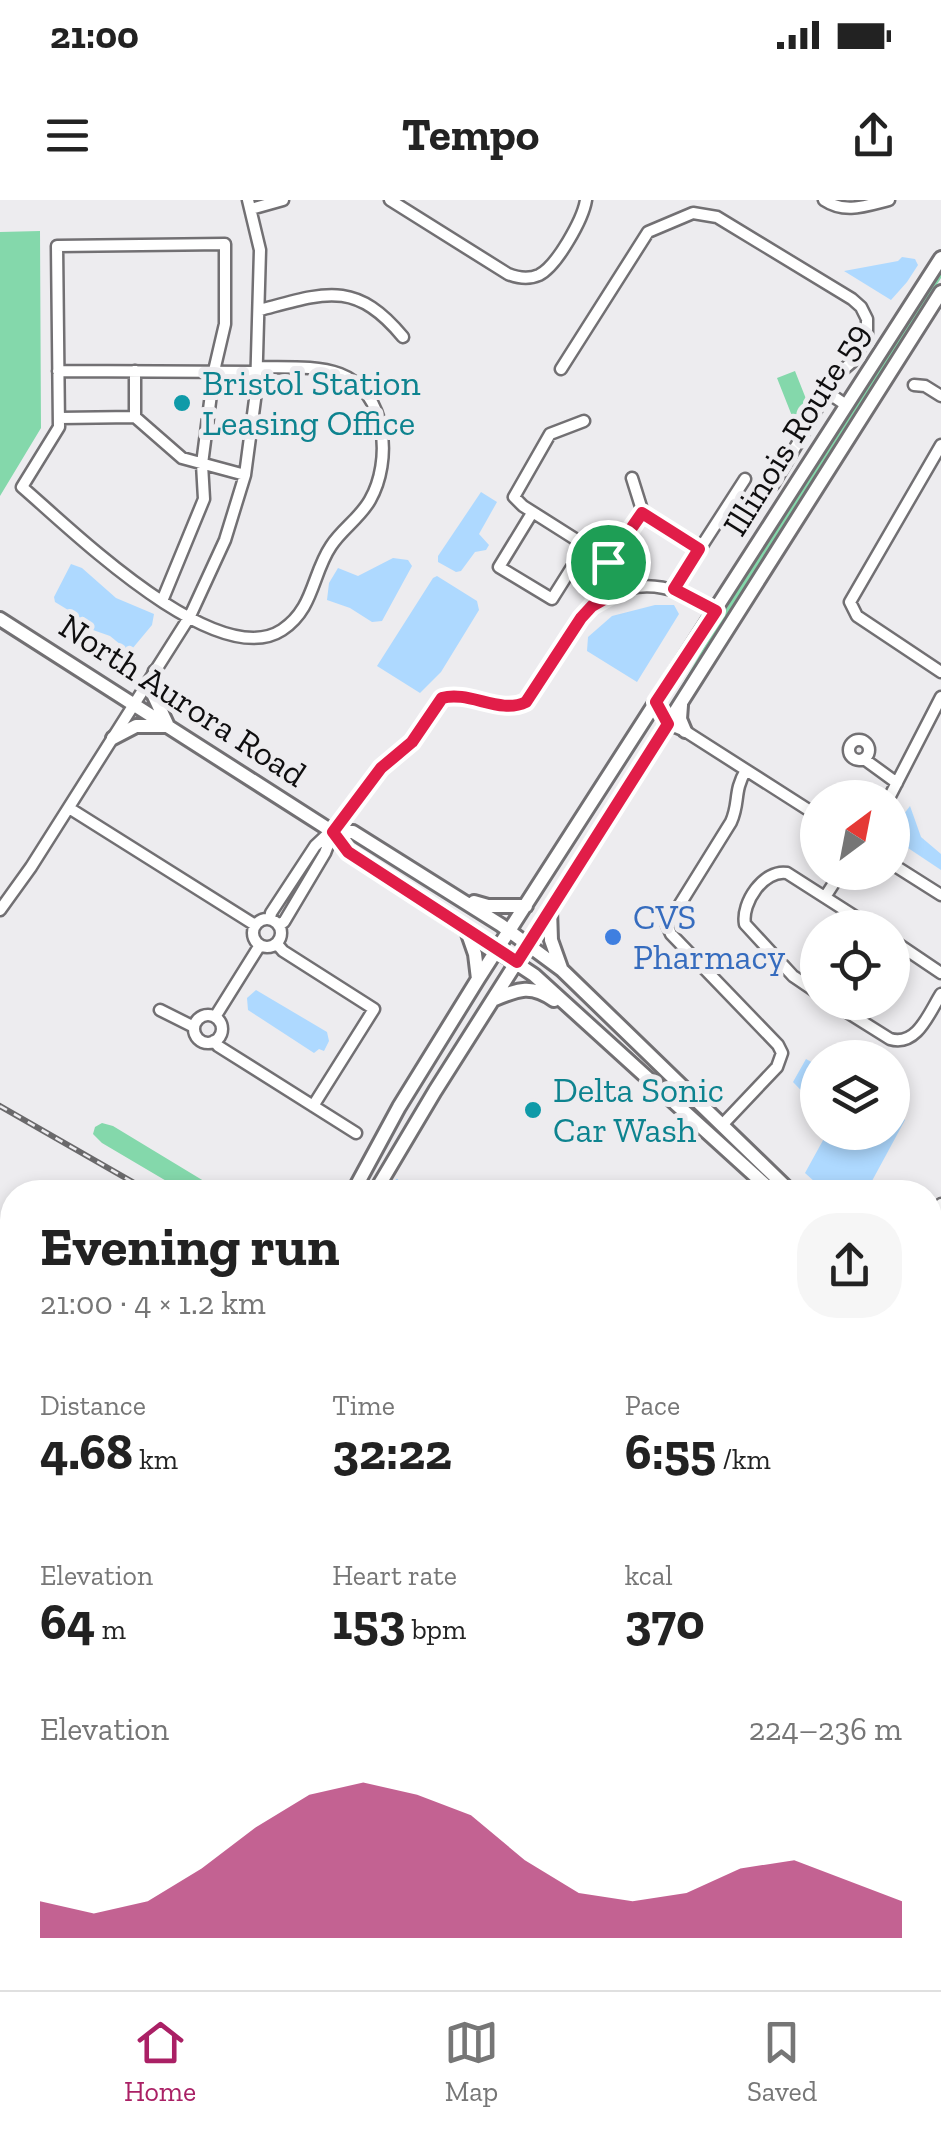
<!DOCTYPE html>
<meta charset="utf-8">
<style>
:root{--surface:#fff;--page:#f6f6f6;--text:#222;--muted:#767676;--line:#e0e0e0;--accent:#aa2065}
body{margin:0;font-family:"Zilla Slab",serif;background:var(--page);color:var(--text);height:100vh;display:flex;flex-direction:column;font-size:38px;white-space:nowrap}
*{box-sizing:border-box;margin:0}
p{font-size:32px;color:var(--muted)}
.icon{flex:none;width:55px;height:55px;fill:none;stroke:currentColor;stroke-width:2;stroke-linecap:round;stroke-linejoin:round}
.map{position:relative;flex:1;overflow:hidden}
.panel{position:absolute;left:0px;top:980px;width:942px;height:810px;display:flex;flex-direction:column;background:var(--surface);border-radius:40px 40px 0 0;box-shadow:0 5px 15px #0003}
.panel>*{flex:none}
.needle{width:65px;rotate:32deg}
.fabs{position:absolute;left:800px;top:580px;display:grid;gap:20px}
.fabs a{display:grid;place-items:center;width:110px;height:110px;border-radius:50%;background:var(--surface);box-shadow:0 5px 15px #0003;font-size:50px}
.pin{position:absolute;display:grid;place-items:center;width:85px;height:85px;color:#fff;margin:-42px;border:5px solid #fff;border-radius:50%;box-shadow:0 2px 10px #0007}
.round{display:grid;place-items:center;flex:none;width:105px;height:105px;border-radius:40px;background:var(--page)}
.head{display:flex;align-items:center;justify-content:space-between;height:170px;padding:0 40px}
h1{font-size:55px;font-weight:800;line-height:75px}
.stats{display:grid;grid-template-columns:repeat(3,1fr);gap:15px;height:170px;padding:10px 40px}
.stats div{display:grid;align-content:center}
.stats b{font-size:50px;font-weight:800}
.stats small{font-size:28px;font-weight:400}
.stats p{font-size:28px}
.chart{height:280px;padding:20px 40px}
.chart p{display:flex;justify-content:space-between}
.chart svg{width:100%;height:180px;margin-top:10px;fill:var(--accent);opacity:.7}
.status{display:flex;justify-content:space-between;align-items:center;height:70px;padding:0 50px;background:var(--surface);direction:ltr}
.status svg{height:28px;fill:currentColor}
header{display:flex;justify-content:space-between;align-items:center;height:130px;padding:0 40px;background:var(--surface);font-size:45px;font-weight:800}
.dock{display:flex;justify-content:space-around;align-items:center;height:140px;border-top:2px solid var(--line);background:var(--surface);font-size:28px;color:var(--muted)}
.dock a{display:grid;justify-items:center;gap:5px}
.dock .active{color:var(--accent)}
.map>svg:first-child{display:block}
</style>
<div class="status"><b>21:00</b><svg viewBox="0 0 49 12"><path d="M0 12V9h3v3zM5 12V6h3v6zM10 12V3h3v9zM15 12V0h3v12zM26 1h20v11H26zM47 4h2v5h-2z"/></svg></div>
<header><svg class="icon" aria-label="menu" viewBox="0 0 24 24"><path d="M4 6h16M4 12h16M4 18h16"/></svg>Tempo<svg class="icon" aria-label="share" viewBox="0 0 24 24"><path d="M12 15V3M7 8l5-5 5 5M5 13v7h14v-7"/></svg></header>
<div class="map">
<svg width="941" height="1790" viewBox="0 0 941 1790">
<rect width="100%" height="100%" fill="#edecef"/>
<path fill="#84d8ab" d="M 40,31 L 41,228 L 0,296 L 0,32 Z
M 941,71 L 941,78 L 667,511 L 736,392 Z
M 795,171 L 810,209 L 792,216 L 777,178 Z
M 102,923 L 113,926 L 222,992 L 185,992 L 102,943 L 93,934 L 95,927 Z"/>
<path fill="#aed9ff" d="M 902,57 L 915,59 L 918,65 L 907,82 L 891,100 L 844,71 L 898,61 Z
M 481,292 L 497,302 L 479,334 L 489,345 L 486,350 L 475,352 L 461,371 L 456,372 L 438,362 L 438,356 Z
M 393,358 L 408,360 L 412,366 L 382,421 L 372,422 L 350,408 L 327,400 L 329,383 L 338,368 L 358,376 Z
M 71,364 L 82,368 L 116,398 L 154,414 L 152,425 L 132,449 L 126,449 L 110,436 L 93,430 L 78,416 L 55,402 L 54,397 Z
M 437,376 L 477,401 L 479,410 L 441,472 L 420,493 L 377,466 L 433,378 Z
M 655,405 L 674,405 L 679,414 L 637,482 L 587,451 L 588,437 L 612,416 Z
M 910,606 L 921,637 L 941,654 L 941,670 L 893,638 L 894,627 Z
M 256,790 L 327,832 L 329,841 L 324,851 L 319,849 L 314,853 L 248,810 L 247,798 Z
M 806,859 L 817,865 L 817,907 L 793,882 Z
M 893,908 L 905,920 L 866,992 L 826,992 L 805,973 L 827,933 L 892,932 Z"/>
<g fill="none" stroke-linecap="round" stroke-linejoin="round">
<path stroke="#aed9ff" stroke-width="2.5" d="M 390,992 L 397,980"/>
<g stroke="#727073" stroke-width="15">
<path id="minor" d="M 390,0 L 508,74 C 518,78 528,80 539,75 C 557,66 583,19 586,0
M 824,0 C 845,14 865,6 889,0
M 251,9 L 283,0
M 260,110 C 324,93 355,79 403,137
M 561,169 L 648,32 L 693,13 L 717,17 L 852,99 L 861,107 L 867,119 L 867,136 L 852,162 L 830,181 L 812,219 L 773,285
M 58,171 L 257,172
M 135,171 L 135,217
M 914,185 L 925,186 L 941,196
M 824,190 L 846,205
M 59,218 L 135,217 L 182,258 L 245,275
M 584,221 L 550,234 L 514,297 L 523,306 L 602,356 L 613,370 L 620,390
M 941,245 L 850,402 L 857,416 L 941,472
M 532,313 L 499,367 L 552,399 L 586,345
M 643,313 L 699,349
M 608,361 L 643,313 L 632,278
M 674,389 L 745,279
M 162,401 L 204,299 L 202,264 L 214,171 L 225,124 L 225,44 L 57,46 L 59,227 L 22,287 C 70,328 216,473 282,430 C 314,409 312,374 331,346 C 342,329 360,318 370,300 C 392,262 388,192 340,174 C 315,165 283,168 257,167
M 668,524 L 685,531 L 818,616
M849 550a10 10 0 1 1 20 0a10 10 0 1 1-20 0Z
M 864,559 L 897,583
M 889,598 L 941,497
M 69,608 L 255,725
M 892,664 L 941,695
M 825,697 L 841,672
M 0,710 L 31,667 L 190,416 L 225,340 L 245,275 L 256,192 L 260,50 L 248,0
M253 733a14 14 0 1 1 28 0a14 14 0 1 1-28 0Z
M 270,719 L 271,713 L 315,646 L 348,615 L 381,569 L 411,542 L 442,498 C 469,490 500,515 525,502 L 581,418 C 625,374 667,380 716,411
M 279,724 L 284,722 L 325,653 L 333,632
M 892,740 L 941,773
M 277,744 L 283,751 L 374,809 L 313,906
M 818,793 L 793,776 L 745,724 C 741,703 764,669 787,673 L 873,728
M 831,802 L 890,839 C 917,847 929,813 941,794
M 160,810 L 194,827
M194 829a14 14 0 1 1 28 0a14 14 0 1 1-28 0Z
M 215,817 L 260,745
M 214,841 L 218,846 L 356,933
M 723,924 L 777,867 L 782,853 L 778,845 L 671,734 L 667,725 L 731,622 C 740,602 733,592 746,570
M 930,1027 L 941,1004
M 0,1204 L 12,1212
M 0,1688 L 12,1695
M 0,1705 L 12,1713
M 113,1778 L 128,1786 L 134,1778
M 630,1790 L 638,1778
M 928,1790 C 939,1764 940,1739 930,1712"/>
</g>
<g stroke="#727073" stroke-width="18">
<path id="major" d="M 0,419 L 333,632 L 349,652 L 534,775 L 773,992
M 155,472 L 154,496 L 167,524
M 681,505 L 680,519 L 685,531
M 113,538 L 136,526 L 166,526
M 333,632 L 353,632 L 501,725 L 562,770 L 791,992
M 474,702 L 488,706 L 526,706
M 550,709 L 551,740 L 561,768
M 466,728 L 475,754 L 478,779
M 495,799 C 519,789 531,784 554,800
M 353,992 L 399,907 L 478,779 L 941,58
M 375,992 L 435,891 L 941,92
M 930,1134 L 941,1144
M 0,1537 L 12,1517
M 0,1578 L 12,1558"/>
</g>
<use href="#minor" stroke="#fff" stroke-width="10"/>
<use href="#major" stroke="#fff" stroke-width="12"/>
<g stroke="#6a696b" stroke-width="6">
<path id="rail" d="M 0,906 L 150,992
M 930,1447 L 941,1453
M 930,1471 L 941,1477
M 930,1489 L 941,1493"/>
</g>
<use href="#rail" stroke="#edecef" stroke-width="2.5" stroke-dasharray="8" stroke-linecap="butt"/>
</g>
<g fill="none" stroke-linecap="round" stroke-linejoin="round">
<g stroke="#fff" stroke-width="20">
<path id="route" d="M 642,313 L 699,349 L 674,389 L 716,411 L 656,502 L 668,524 L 517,762 L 348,652 L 333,632 L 381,568 L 412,542 L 442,498 C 469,490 500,515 526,502 L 581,418 L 592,406 L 620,390 L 608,362 Z"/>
</g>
<use href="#route" stroke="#e11d48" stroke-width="12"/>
</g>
<g fill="#0f9aa8" stroke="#edecef" stroke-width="4">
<circle cx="182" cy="203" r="10"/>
<circle cx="533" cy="910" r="10"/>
</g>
<circle fill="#3f7fe0" stroke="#edecef" stroke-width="4" cx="613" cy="737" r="10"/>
<g text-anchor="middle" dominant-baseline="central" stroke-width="10" stroke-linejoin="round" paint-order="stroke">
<g font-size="35" fill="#0d838f" stroke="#edecef" text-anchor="start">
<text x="202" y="183">Bristol Station<tspan x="202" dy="40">Leasing Office</tspan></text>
<text x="553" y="890">Delta Sonic<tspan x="553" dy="40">Car Wash</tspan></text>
</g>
<g font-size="35" fill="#0f0e0f" stroke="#edecef">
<text transform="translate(796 229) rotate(-58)">Illinois Route 59</text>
<text transform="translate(183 500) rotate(33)">North Aurora Road</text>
</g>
<g font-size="35" fill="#366cbe" stroke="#edecef" text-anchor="start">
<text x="633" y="717">CVS<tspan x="633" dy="40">Pharmacy</tspan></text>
</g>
</g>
</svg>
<div class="fabs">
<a><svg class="needle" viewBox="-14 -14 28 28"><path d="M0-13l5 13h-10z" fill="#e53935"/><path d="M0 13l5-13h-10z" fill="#767676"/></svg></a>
<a><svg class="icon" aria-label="locate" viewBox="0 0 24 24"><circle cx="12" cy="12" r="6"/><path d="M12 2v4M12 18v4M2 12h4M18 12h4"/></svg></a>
<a><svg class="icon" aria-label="layers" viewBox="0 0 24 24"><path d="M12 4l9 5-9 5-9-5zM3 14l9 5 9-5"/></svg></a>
</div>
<div class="pin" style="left:608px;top:362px;background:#1e9e55"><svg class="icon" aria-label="arrive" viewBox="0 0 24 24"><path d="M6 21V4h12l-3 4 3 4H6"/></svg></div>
<section class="panel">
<div class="head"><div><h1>Evening run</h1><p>21:00 · 4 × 1.2 km</p></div><a class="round"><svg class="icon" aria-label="share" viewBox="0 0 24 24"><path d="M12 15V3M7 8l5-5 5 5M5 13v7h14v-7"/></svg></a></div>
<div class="stats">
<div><p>Distance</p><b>4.68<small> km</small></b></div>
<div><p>Time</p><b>32:22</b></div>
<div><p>Pace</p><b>6:55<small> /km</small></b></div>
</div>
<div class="stats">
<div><p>Elevation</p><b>64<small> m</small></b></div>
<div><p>Heart rate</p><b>153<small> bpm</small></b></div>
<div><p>kcal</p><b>370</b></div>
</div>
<div class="chart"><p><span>Elevation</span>224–236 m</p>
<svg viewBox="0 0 160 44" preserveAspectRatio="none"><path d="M0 44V35L10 38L20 35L30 27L40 17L50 9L60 6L70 9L80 14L90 25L100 33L110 35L120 33L130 27L140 25L150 30L160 35V44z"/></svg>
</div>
</section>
</div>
<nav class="dock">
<a class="active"><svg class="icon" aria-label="home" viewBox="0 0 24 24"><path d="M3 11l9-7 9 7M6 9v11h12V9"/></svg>Home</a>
<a><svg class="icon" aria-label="map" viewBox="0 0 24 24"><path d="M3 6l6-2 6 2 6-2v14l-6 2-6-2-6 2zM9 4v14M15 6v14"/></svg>Map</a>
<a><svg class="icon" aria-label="saved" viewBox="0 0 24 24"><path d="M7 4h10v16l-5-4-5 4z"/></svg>Saved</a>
</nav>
